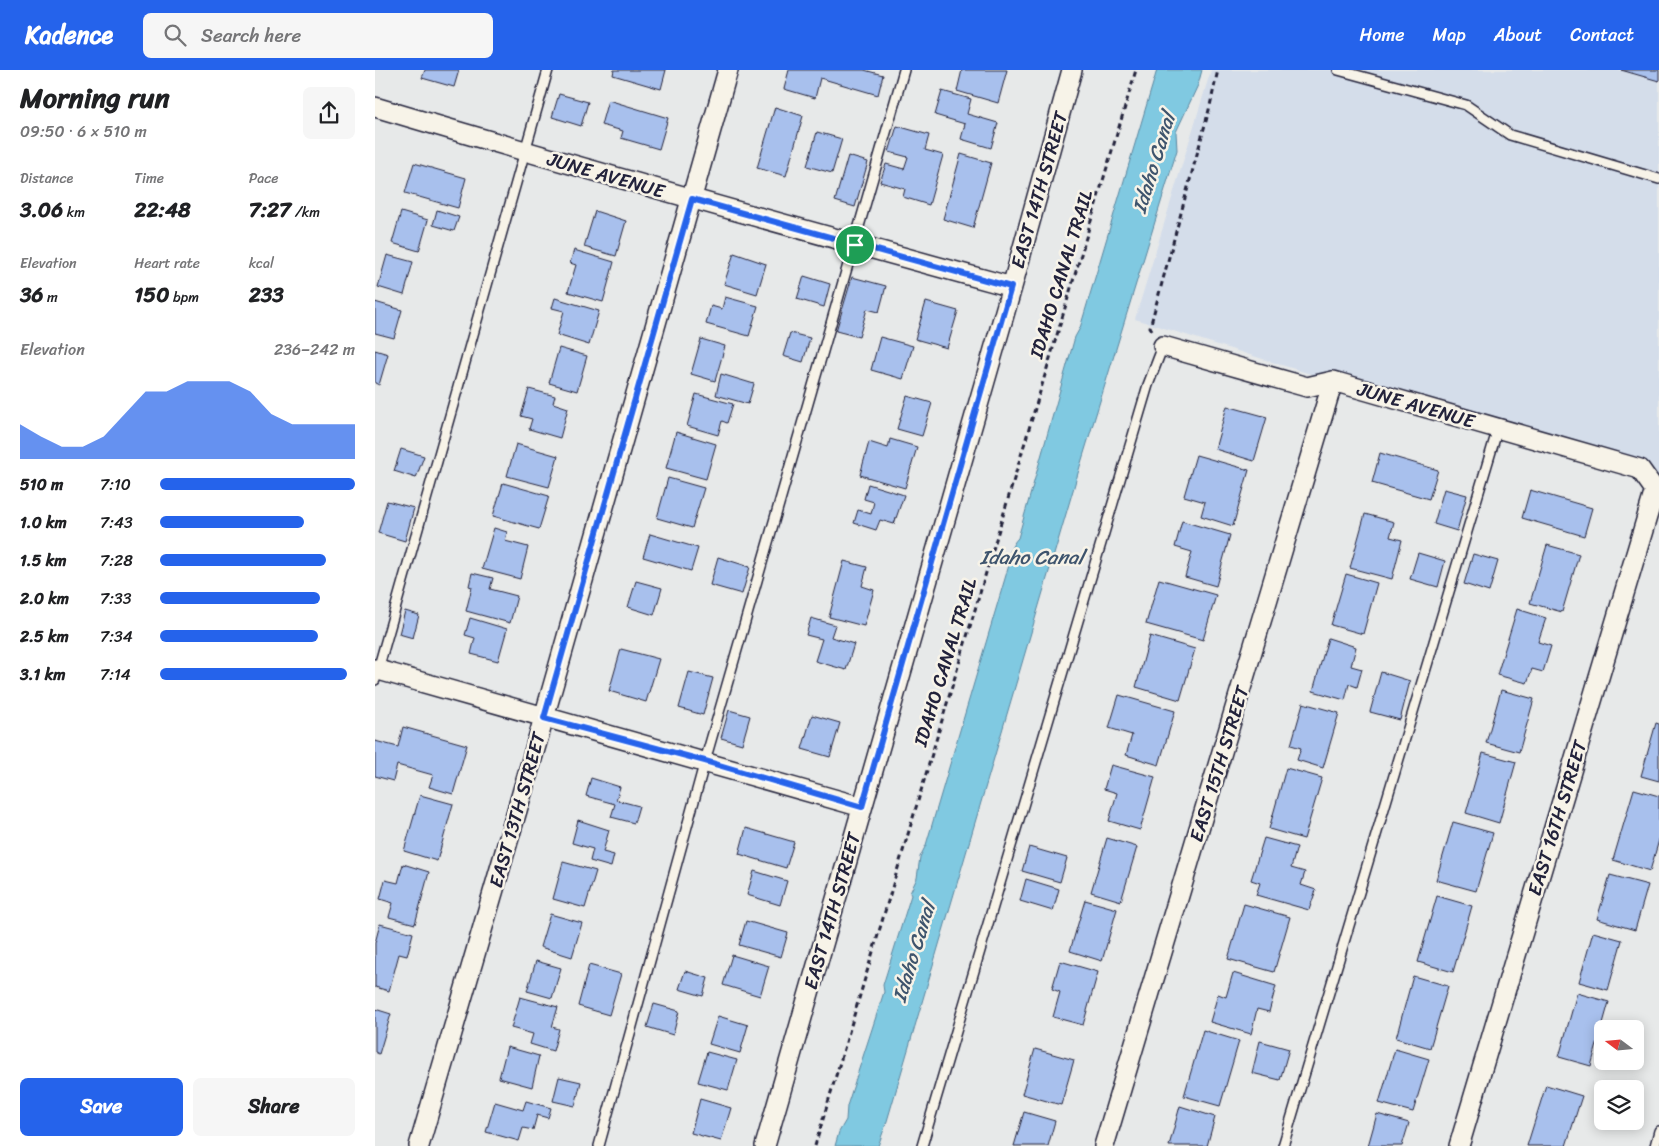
<!DOCTYPE html>
<meta charset="utf-8">
<style>
:root{--surface:#fff;--page:#f6f6f6;--text:#202124;--muted:#757577;--accent:#2563eb}
body{margin:0;font-family:Sriracha,sans-serif;background:var(--page);color:var(--text);height:100vh;display:flex;flex-direction:column;font-size:19px;white-space:nowrap}
*{box-sizing:border-box;margin:0}
p{font-size:16px;color:var(--muted)}
.icon{flex:none;width:28px;height:28px;fill:none;stroke:currentColor;stroke-width:2;stroke-linecap:round;stroke-linejoin:round}
.map{position:relative;flex:1;overflow:hidden}
.side{display:flex;flex-direction:column;background:var(--surface);width:375px}
.side>*{flex:none}
.needle{width:32px;rotate:286deg}
.controls{position:absolute;left:1219px;top:950px;display:grid;gap:10px}
.controls a{display:grid;place-items:center;width:50px;height:50px;border-radius:8px;background:var(--surface);box-shadow:0 2px 12px #0003;font-size:25px}
.pin{position:absolute;display:grid;place-items:center;width:42px;height:42px;color:#fff;margin:-21px;border:2px solid #fff;border-radius:50%;box-shadow:0 1px 5px #0007}
.round{display:grid;place-items:center;flex:none;width:52px;height:52px;border-radius:8px;background:var(--page)}
.headline{display:flex;align-items:center;justify-content:space-between;height:85px;padding:0 20px}
h1{font-size:28px;font-weight:800;line-height:38px}
.metrics{display:grid;grid-template-columns:repeat(3,1fr);gap:8px;height:85px;padding:5px 20px}
.metrics div{display:grid;align-content:center}
.metrics b{font-size:21px;font-weight:800}
.metrics small{font-size:14px;font-weight:400}
.metrics p{font-size:14px}
.chart{height:140px;padding:10px 20px}
.chart p{display:flex;justify-content:space-between}
.chart svg{width:100%;height:90px;margin-top:5px;fill:var(--accent);opacity:.7}
.action{display:flex;gap:10px;margin-top:auto;padding:10px 20px}
.action a{flex:1;height:58px;border-radius:8px;background:var(--accent);color:#fff;font-size:20px;font-weight:800;line-height:58px;text-align:center}
.action a+a{background:var(--page);color:var(--text)}
ul{padding:0 20px;list-style:none;font-size:16px}
li{display:grid;grid-template-columns:80px 60px 1fr;align-items:center;height:38px}
li i{height:12px;border-radius:6px;background:var(--accent)}
header{display:flex;align-items:center;gap:30px;box-sizing:border-box;height:70px;padding:0 25px;background:var(--accent);color:#fff}
header strong{font-size:24px}
nav{display:flex;gap:28px;margin-inline-start:auto;font-size:18px}
.search{width:350px;height:45px;background:var(--page);display:flex;align-items:center;gap:12px;box-sizing:border-box;padding:0 18px;border-radius:8px;color:var(--muted);font-size:19px}
main{display:flex;flex:1;min-height:0}
.map>svg:first-child{display:block}
</style>
<header>
<strong>Kadence</strong>
<div class="search"><svg class="icon" aria-label="search" viewBox="0 0 24 24"><circle cx="10" cy="10" r="6"/><path d="M15 15l6 6"/></svg>Search here</div>
<nav><a>Home</a><a>Map</a><a>About</a><a>Contact</a></nav>
</header>
<main>
<section class="side">
<div class="headline"><div><h1>Morning run</h1><p>09:50 · 6 × 510 m</p></div><a class="round"><svg class="icon" aria-label="share" viewBox="0 0 24 24"><path d="M12 15V3M7 8l5-5 5 5M5 13v7h14v-7"/></svg></a></div>
<div class="metrics">
<div><p>Distance</p><b>3.06<small> km</small></b></div>
<div><p>Time</p><b>22:48</b></div>
<div><p>Pace</p><b>7:27<small> /km</small></b></div>
</div>
<div class="metrics">
<div><p>Elevation</p><b>36<small> m</small></b></div>
<div><p>Heart rate</p><b>150<small> bpm</small></b></div>
<div><p>kcal</p><b>233</b></div>
</div>
<div class="chart"><p><span>Elevation</span>236–242 m</p>
<svg viewBox="0 0 160 44" preserveAspectRatio="none"><path d="M0 44V27L10 33L20 38L30 38L40 33L50 22L60 11L70 11L80 6L90 6L100 6L110 11L120 22L130 27L140 27L150 27L160 27V44z"/></svg>
</div>
<ul>
<li><b>510 m</b>7:10<i style="width:100%"></i></li>
<li><b>1.0 km</b>7:43<i style="width:74%"></i></li>
<li><b>1.5 km</b>7:28<i style="width:85%"></i></li>
<li><b>2.0 km</b>7:33<i style="width:82%"></i></li>
<li><b>2.5 km</b>7:34<i style="width:81%"></i></li>
<li><b>3.1 km</b>7:14<i style="width:96%"></i></li>
</ul>
<div class="action"><a>Save</a><a>Share</a></div>
</section>
<div class="map">
<svg width="1284" height="1076" viewBox="0 0 1284 1076">
<rect width="100%" height="100%" fill="#e7e9e9"/>
<filter id="ink" filterUnits="userSpaceOnUse"><feTurbulence type="fractalNoise" baseFrequency=".02" numOctaves="2"/><feDisplacementMap in="SourceGraphic" scale="10" xChannelSelector="R" yChannelSelector="G"/><feConvolveMatrix kernelMatrix="1 2 1 2 8 2 1 2 1" color-interpolation-filters="sRGB"/></filter>
<g filter="url(#ink)">
<path fill="#d4ddea" d="M 836,0 L 1284,0 L 1284,420 L 1265,399 L 958,311 L 760,249 Z"/>
<path fill="#80c9e1" stroke="#5a869f" d="M 782,0 L 827,0 L 823,15 L 801,62 L 802,80 L 706,393 L 512,1051 L 503,1076 L 460,1076 L 464,1062 L 471,1050 L 472,1036 L 509,922 L 508,915 L 536,825 L 535,823 L 542,808 L 545,787 L 551,775 L 634,495 C 633,486 636,475 643,468 L 700,267 L 705,258 Z"/>
<path fill="#a8c0ed" stroke="#22223b" d="M 50,0 L 84,0 L 79,17 L 47,8 Z
M 239,0 L 291,0 L 286,19 L 238,5 Z
M 414,0 L 489,0 L 508,5 L 503,25 L 445,8 L 440,28 L 409,19 Z
M 587,0 L 632,0 L 623,33 L 582,21 Z
M 1246,0 L 1284,0 L 1284,11 Z
M 567,21 L 596,29 L 592,44 L 623,53 L 616,78 L 586,69 L 590,54 L 560,45 Z
M 184,24 L 213,32 L 206,56 L 177,47 Z
M 233,30 L 293,48 L 284,79 L 246,68 L 248,61 L 226,55 Z
M 400,37 L 428,46 L 411,106 L 382,98 Z
M 522,56 L 554,65 L 550,80 L 568,85 L 554,135 L 528,127 L 530,119 L 505,112 L 511,94 L 529,99 L 533,87 L 514,82 Z
M 442,62 L 467,69 L 457,103 L 432,96 Z
M 586,84 L 616,93 L 598,158 L 568,149 Z
M 473,86 L 493,92 L 480,137 L 460,131 Z
M 39,93 L 91,108 L 83,138 L 30,123 Z
M 62,140 L 84,147 L 79,161 L 58,155 Z
M 220,141 L 251,151 L 241,186 L 209,177 Z
M 26,142 L 53,150 L 44,181 L 17,173 Z
M 199,180 L 239,192 L 228,232 L 193,222 L 201,195 L 195,193 Z
M 359,183 L 391,194 L 382,224 L 349,214 Z
M 12,185 L 38,192 L 29,225 L 3,217 Z
M 429,206 L 455,214 L 449,237 L 422,229 Z
M 477,207 L 511,216 L 504,242 L 492,239 L 484,267 L 461,261 Z
M 350,227 L 383,236 L 374,266 L 331,254 L 336,236 L 347,239 Z
M 180,228 L 224,241 L 214,275 L 182,265 L 189,241 L 177,238 Z
M 0,232 L 27,240 L 19,268 L 0,263 Z
M 551,232 L 583,241 L 572,278 L 540,269 Z
M 415,263 L 435,268 L 428,292 L 408,286 Z
M 505,267 L 538,276 L 528,309 L 496,300 Z
M 326,269 L 350,276 L 340,311 L 316,304 Z
M 184,278 L 212,286 L 202,321 L 174,313 Z
M 0,280 L 13,284 L 4,315 L 0,313 Z
M 346,304 L 379,314 L 373,334 L 341,325 Z
M 154,319 L 180,326 L 178,333 L 193,338 L 185,368 L 154,359 L 157,349 L 146,346 Z
M 321,324 L 358,334 L 352,353 L 347,351 L 343,365 L 312,356 Z
M 532,326 L 557,333 L 547,366 L 522,359 Z
M 852,336 L 892,347 L 879,391 L 840,379 Z
M 301,362 L 341,374 L 331,409 L 291,398 Z
M 515,369 L 542,377 L 530,418 L 485,405 L 494,372 L 513,378 Z
M 141,374 L 183,386 L 174,417 L 132,406 Z
M 26,379 L 49,386 L 41,408 L 19,401 Z
M 1005,383 L 1063,400 L 1054,429 L 997,413 Z
M 821,385 L 874,400 L 858,456 L 826,446 L 830,432 L 809,426 Z
M 293,408 L 329,418 L 317,458 L 282,448 Z
M 128,413 L 174,426 L 164,459 L 118,446 Z
M 493,414 L 529,425 L 519,454 L 505,450 L 501,460 L 479,453 L 483,440 L 496,444 L 499,432 L 489,429 Z
M 1069,419 L 1092,425 L 1082,461 L 1059,454 Z
M 1155,420 L 1217,438 L 1209,466 L 1147,448 Z
M 12,431 L 39,438 L 30,471 L 3,463 Z
M 990,444 L 1019,452 L 1015,467 L 1027,470 L 1017,509 L 975,498 Z
M 807,451 L 855,465 L 841,516 L 810,507 L 817,482 L 800,477 Z
M 119,458 L 132,462 L 130,471 L 153,477 L 145,509 L 107,499 Z
M 275,464 L 323,478 L 316,501 L 268,487 Z
M 1172,475 L 1204,484 L 1187,542 L 1155,533 Z
M 1043,483 L 1070,491 L 1063,517 L 1035,509 Z
M 1098,484 L 1123,491 L 1114,522 L 1089,514 Z
M 343,487 L 375,497 L 367,524 L 335,515 Z
M 469,491 L 492,497 L 487,516 L 499,520 L 489,556 L 454,547 Z
M 97,503 L 118,508 L 115,519 L 142,526 L 135,553 L 91,541 L 97,517 L 94,516 Z
M 971,504 L 1002,513 L 988,564 L 956,555 Z
M 784,509 L 841,525 L 828,570 L 771,554 Z
M 261,511 L 287,518 L 279,545 L 253,537 Z
M 1142,539 L 1171,548 L 1163,572 L 1176,576 L 1168,602 L 1157,599 L 1152,613 L 1122,605 Z
M 30,541 L 44,545 L 38,568 L 24,564 Z
M 95,548 L 132,559 L 123,591 L 96,584 L 100,568 L 90,565 Z
M 436,548 L 460,555 L 456,567 L 479,574 L 471,600 L 440,591 L 447,569 L 431,565 Z
M 775,566 L 820,579 L 805,630 L 761,617 Z
M 953,568 L 981,577 L 976,596 L 987,599 L 982,617 L 974,614 L 970,630 L 938,621 Z
M 246,579 L 284,589 L 271,632 L 234,621 Z
M 314,602 L 338,608 L 328,645 L 304,638 Z
M 1006,602 L 1035,611 L 1025,650 L 995,642 Z
M 1126,620 L 1159,629 L 1144,682 L 1111,673 Z
M 744,625 L 800,641 L 784,695 L 751,685 L 757,665 L 734,658 Z
M 928,633 L 964,643 L 948,698 L 922,690 L 926,678 L 916,675 Z
M 354,640 L 375,646 L 367,674 L 346,668 Z
M 437,645 L 465,653 L 455,687 L 427,679 Z
M 1281,653 L 1284,654 L 1284,711 L 1266,706 Z
M 28,657 L 92,675 L 78,724 L 54,717 L 58,705 L 22,695 L 18,711 L 0,706 L 0,671 L 23,677 Z
M 1108,683 L 1141,692 L 1124,753 L 1091,743 Z
M 736,695 L 780,707 L 765,760 L 734,751 L 742,723 L 729,719 Z
M 911,698 L 947,708 L 929,769 L 894,759 Z
M 216,708 L 245,717 L 241,730 L 264,736 L 259,753 L 236,747 L 240,734 L 211,726 Z
M 1259,719 L 1284,726 L 1284,770 L 1275,801 L 1238,790 Z
M 45,725 L 78,734 L 62,791 L 29,781 Z
M 203,750 L 234,760 L 228,782 L 239,785 L 236,797 L 215,791 L 218,779 L 197,773 Z
M 1078,752 L 1118,763 L 1101,821 L 1061,810 Z
M 371,758 L 419,772 L 411,798 L 364,784 Z
M 732,768 L 762,777 L 746,831 L 716,822 Z
M 889,768 L 922,777 L 916,798 L 930,802 L 926,815 L 941,820 L 934,840 L 881,825 L 885,813 L 876,810 Z
M 654,777 L 692,788 L 685,812 L 647,801 Z
M 188,792 L 221,801 L 210,838 L 178,829 Z
M 28,794 L 54,802 L 40,854 L 14,847 L 18,833 L 5,829 L 10,810 L 23,813 Z
M 379,801 L 412,811 L 405,835 L 372,825 Z
M 1235,805 L 1273,815 L 1260,860 L 1222,849 Z
M 651,809 L 684,819 L 678,841 L 645,831 Z
M 1062,826 L 1097,836 L 1078,902 L 1043,892 Z
M 710,830 L 742,839 L 727,891 L 695,881 Z
M 869,834 L 915,847 L 899,902 L 853,889 Z
M 175,844 L 207,853 L 197,887 L 165,877 Z
M 371,851 L 413,863 L 406,887 L 364,875 Z
M 5,854 L 38,863 L 32,886 L 24,884 L 14,921 L 0,917 L 0,873 Z
M 1218,862 L 1247,870 L 1233,920 L 1204,912 Z
M 357,885 L 394,896 L 385,926 L 348,915 Z
M 161,891 L 186,898 L 177,928 L 152,921 Z
M 685,891 L 723,902 L 708,955 L 678,947 L 685,922 L 677,919 Z
M 214,895 L 246,904 L 234,945 L 203,936 Z
M 310,901 L 333,908 L 328,926 L 304,919 Z
M 858,903 L 901,916 L 894,942 L 882,939 L 876,964 L 835,952 L 843,924 L 851,927 Z
M 1038,906 L 1073,916 L 1055,978 L 1021,968 Z
M 1202,923 L 1234,932 L 1216,996 L 1184,987 Z
M 145,927 L 183,937 L 177,957 L 184,959 L 178,981 L 155,974 L 158,964 L 136,958 Z
M 279,934 L 304,941 L 298,965 L 272,957 Z
M 0,939 L 16,944 L 4,984 L 0,982 Z
M 343,946 L 373,955 L 365,983 L 334,974 Z
M 828,960 L 864,971 L 845,1036 L 809,1026 Z
M 885,971 L 914,979 L 905,1010 L 877,1003 Z
M 132,977 L 164,986 L 157,1017 L 124,1008 Z
M 660,979 L 699,990 L 686,1035 L 647,1024 Z
M 1020,979 L 1054,989 L 1038,1042 L 1004,1033 Z
M 332,982 L 362,990 L 353,1020 L 323,1012 Z
M 184,1007 L 206,1012 L 200,1036 L 178,1031 Z
M 1171,1015 L 1207,1026 L 1191,1076 L 1152,1076 Z
M 325,1029 L 356,1038 L 346,1071 L 316,1063 Z
M 151,1031 L 176,1038 L 173,1048 L 162,1045 L 158,1060 L 148,1058 L 144,1071 L 111,1062 L 120,1032 L 148,1040 Z
M 805,1036 L 840,1047 L 832,1076 L 794,1076 Z
M 649,1042 L 680,1051 L 673,1076 L 639,1076 Z
M 1002,1044 L 1034,1053 L 1027,1076 L 993,1076 Z"/>
<g fill="none" stroke-linecap="round" stroke-linejoin="round">
<g stroke="#22223b" stroke-width="12">
<path id="service" d="M 963,0 L 1091,35 L 1135,65 L 1284,109
M 0,610 L 173,0
M 224,1076 L 330,691 L 529,0
M 547,1076 L 773,315 L 788,276
M 908,1076 L 1123,358
M 1280,1076 L 1284,1061"/>
</g>
<g stroke="#22223b" stroke-width="22">
<path id="minor" d="M 0,37 C 211,100 424,159 637,217
M 788,276 L 932,317 L 958,311 L 1265,399 L 1280,420 L 1284,421
M 0,599 L 487,737
M 44,1076 L 164,665 L 353,0
M 390,1076 L 637,217 L 697,0
M 729,1076 L 958,311
M 1084,1076 L 1280,420"/>
</g>
<path stroke="#22223b" stroke-width="3" stroke-dasharray="5 4" stroke-linecap="butt" d="M 777,260 L 775,257 L 834,40 L 843,0
M 440,1076 L 761,0"/>
<use href="#service" stroke="#f7f3e8" stroke-width="9"/>
<use href="#minor" stroke="#f7f3e8" stroke-width="19"/>
</g>
</g>
<g fill="none" stroke-linecap="round" stroke-linejoin="round" filter="url(#ink)">
<g stroke="#fff" stroke-width="10">
<path id="route" d="M 317,129 L 636,217 L 487,737 L 330,691 L 169,648 Z"/>
</g>
<use href="#route" stroke="#2563eb" stroke-width="6"/>
</g>
<g text-anchor="middle" dominant-baseline="central" stroke-width="5" stroke-linejoin="round" paint-order="stroke">
<g font-size="19" fill="#22223b" stroke="#f7f3e8">
<text transform="translate(231 105) rotate(16)">JUNE AVENUE</text>
<text transform="translate(664 120) rotate(-74)">EAST 14TH STREET</text>
<text transform="translate(686 204) rotate(-73)">IDAHO CANAL TRAIL</text>
<text transform="translate(1041 335) rotate(16)">JUNE AVENUE</text>
<text transform="translate(570 592) rotate(-73)">IDAHO CANAL TRAIL</text>
<text transform="translate(844 694) rotate(-73)">EAST 15TH STREET</text>
<text transform="translate(142 740) rotate(-74)">EAST 13TH STREET</text>
<text transform="translate(1182 748) rotate(-73)">EAST 16TH STREET</text>
<text transform="translate(457 841) rotate(-74)">EAST 14TH STREET</text>
</g>
<g font-size="20" font-style="italic" fill="#3e546d" stroke="#f7f3e8">
<text transform="translate(779 93) rotate(-73)">Idaho Canal</text>
<text x="657" y="487">Idaho Canal</text>
<text transform="translate(539 882) rotate(-73)">Idaho Canal</text>
</g>
</g>
</svg>
<div class="controls">
<a><svg class="needle" viewBox="-14 -14 28 28"><path d="M0-13l5 13h-10z" fill="#e53935"/><path d="M0 13l5-13h-10z" fill="#757577"/></svg></a>
<a><svg class="icon" aria-label="layers" viewBox="0 0 24 24"><path d="M12 4l9 5-9 5-9-5zM3 14l9 5 9-5"/></svg></a>
</div>
<div class="pin" style="left:480px;top:175px;background:#1e9e55"><svg class="icon" aria-label="arrive" viewBox="0 0 24 24"><path d="M6 21V4h12l-3 4 3 4H6"/></svg></div>
</div>
</main>
